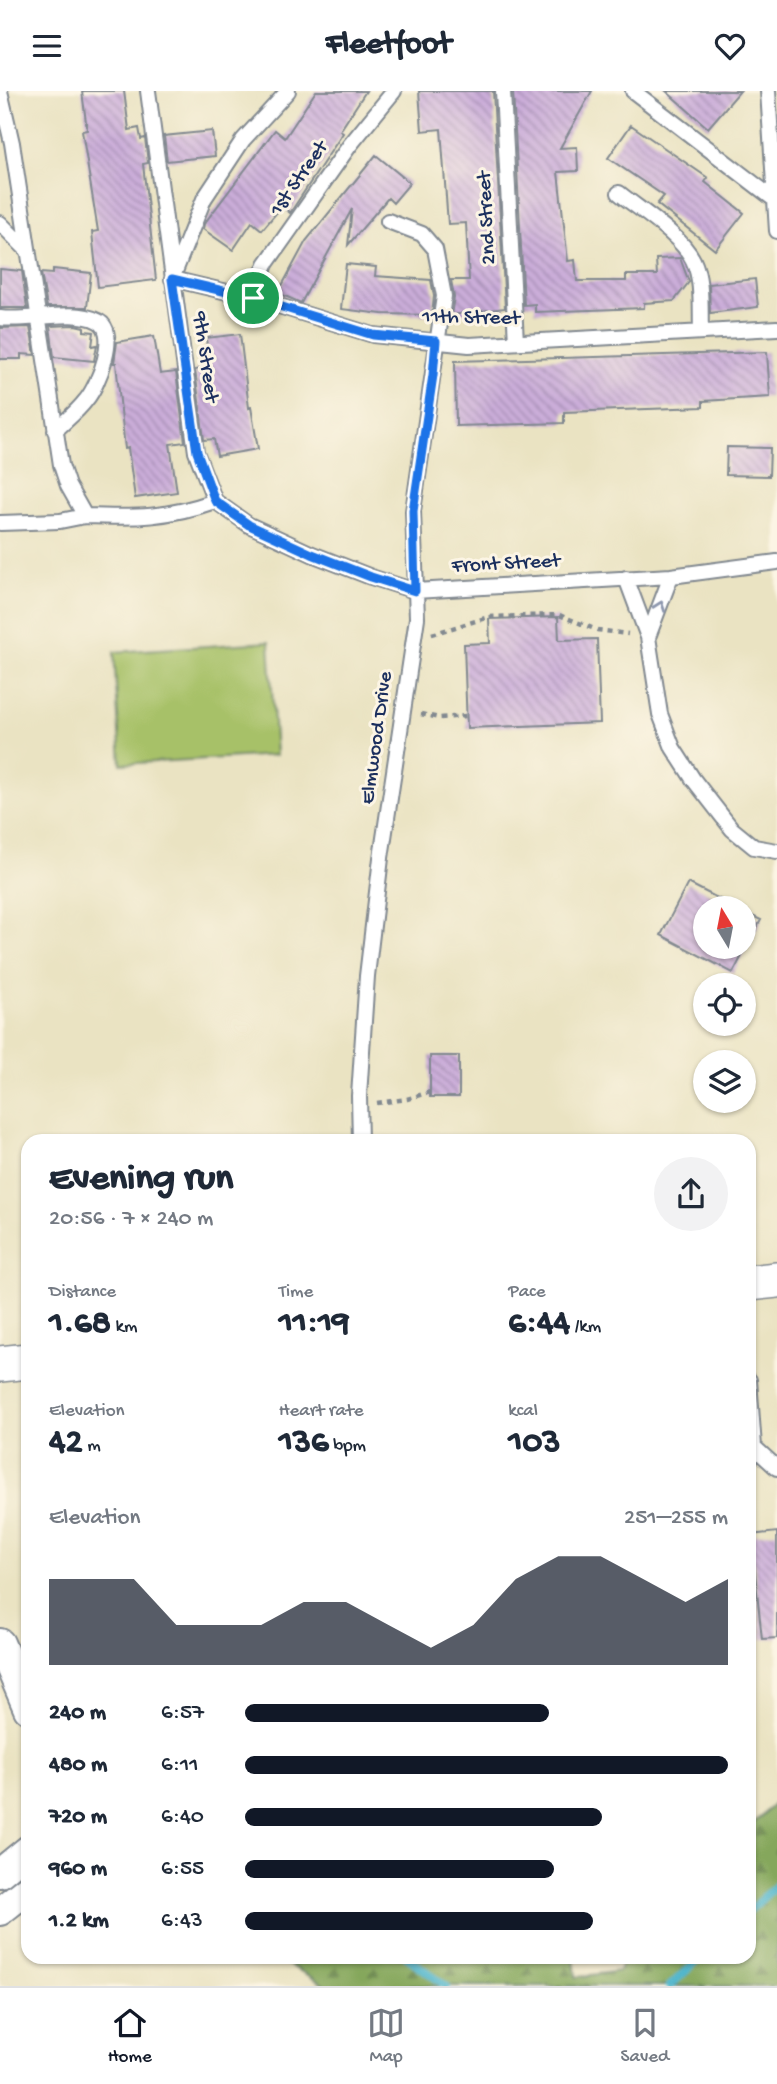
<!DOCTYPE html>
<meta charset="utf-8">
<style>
:root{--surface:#fff;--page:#f2f2f3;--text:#1f2937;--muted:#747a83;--line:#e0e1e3;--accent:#111827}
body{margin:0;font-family:"Gochi Hand",sans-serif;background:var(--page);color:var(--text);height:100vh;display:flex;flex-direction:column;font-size:26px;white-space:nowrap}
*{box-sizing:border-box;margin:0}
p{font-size:23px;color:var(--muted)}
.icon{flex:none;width:38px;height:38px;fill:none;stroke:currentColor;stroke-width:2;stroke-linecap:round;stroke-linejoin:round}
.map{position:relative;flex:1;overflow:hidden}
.details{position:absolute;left:21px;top:1043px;width:735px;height:830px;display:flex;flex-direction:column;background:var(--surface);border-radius:21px;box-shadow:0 2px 5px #0004}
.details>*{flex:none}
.needle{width:46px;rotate:350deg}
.buttons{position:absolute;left:693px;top:805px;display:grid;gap:14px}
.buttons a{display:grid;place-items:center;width:63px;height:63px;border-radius:50%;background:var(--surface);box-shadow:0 2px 5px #0004;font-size:35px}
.pin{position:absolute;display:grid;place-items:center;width:60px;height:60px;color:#fff;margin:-30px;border:4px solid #fff;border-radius:50%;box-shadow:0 2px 7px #0007}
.round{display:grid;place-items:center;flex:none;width:74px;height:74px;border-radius:37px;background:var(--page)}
.summary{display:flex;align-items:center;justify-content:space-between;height:119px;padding:0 28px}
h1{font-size:38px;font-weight:700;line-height:52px}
.metrics{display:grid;grid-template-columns:repeat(3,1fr);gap:10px;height:119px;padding:7px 28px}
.metrics div{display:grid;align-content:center}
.metrics b{font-size:35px;font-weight:700}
.metrics small{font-size:19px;font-weight:400}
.metrics p{font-size:19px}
.chart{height:196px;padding:14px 28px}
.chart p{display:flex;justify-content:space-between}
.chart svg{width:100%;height:126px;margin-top:7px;fill:var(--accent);opacity:.7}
ul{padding:0 28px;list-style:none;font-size:23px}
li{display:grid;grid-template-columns:112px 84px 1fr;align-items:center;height:52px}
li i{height:18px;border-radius:9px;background:var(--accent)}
header{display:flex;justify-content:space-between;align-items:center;height:91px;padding:0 28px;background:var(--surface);font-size:32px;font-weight:700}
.menu{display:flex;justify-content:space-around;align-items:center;height:98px;border-top:2px solid var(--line);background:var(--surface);font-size:19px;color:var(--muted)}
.menu a{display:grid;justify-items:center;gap:4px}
.menu .on{color:var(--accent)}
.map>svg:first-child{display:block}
</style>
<header><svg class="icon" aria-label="menu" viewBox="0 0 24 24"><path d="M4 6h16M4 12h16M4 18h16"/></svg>Fleetfoot<svg class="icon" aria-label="heart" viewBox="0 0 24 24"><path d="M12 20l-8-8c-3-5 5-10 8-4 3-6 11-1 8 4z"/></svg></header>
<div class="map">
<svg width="777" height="1895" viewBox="0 0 777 1895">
<defs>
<pattern id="forest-firs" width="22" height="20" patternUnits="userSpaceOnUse" patternTransform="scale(1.75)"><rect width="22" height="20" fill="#85a75c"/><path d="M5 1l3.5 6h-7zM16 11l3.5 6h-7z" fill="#6c884f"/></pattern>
<pattern id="building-back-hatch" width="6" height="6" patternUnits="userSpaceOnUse" patternTransform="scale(1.75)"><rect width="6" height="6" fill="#cbadd9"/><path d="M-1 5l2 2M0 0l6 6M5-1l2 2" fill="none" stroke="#a48db3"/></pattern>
</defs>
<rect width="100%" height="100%" fill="#fcf5e5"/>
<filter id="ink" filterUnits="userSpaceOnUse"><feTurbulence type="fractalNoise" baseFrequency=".0143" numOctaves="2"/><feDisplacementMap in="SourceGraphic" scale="14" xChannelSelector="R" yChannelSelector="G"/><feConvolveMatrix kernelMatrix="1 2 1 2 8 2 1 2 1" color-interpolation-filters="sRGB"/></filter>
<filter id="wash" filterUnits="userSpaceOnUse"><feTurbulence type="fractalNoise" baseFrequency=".00686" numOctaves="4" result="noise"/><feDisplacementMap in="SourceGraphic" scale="28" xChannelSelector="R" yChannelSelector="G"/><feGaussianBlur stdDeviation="1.57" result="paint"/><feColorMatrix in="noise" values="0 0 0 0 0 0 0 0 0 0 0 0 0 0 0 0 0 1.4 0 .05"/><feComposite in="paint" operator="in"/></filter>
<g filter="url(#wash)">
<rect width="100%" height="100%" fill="#eae3c2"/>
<path fill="url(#forest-firs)" stroke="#506b5d" stroke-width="2" d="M 777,1710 L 777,1895 L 327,1895 L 275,1866 L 574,1866 L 576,1886 L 619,1880 L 624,1866 L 749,1866 L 749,1736 Z"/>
<path fill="#a7c167" stroke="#617862" stroke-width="2" d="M 269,551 L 276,664 L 121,673 L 114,561 Z"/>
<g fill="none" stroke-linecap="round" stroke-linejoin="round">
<path stroke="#4cb4cb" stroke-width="8" d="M 749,1820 L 777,1794
M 407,1866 L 446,1895
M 670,1895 L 701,1866"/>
</g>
<g id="blocks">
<path fill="url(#building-back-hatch)" d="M 82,0 L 124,0 L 129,39 L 139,37 L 141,48 L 145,47 L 148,72 L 143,73 L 156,189 L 98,196 L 92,141 L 98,140 L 82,40 L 87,39 Z
M 316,0 L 366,0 L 340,40 L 343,42 L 290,122 L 282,115 L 262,139 L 252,131 L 233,159 L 203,138 L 204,133 L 275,39 L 285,47 Z
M 419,0 L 493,0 L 505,217 L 451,224 L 454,206 L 451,189 L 469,189 L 466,132 L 448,133 L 441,38 L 422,40 Z
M 513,0 L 592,0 L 560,57 L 577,56 L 578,80 L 558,81 L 568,170 L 575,169 L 577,190 L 626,190 L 626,184 L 657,184 L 656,168 L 680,167 L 689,191 L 674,210 L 644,212 L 644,217 L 535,221 L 535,213 L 524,214 Z
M 666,0 L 740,0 L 708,37 Z
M 631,34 L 708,87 L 705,91 L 744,122 L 715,159 L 657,113 L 664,105 L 608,67 Z
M 212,40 L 215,65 L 167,70 L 164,45 Z
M 376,64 L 410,92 L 393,112 L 388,107 L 348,154 L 352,118 L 301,212 L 278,202 L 306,150 Z
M 346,173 L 376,176 L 375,185 L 431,189 L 434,205 L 432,224 L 382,223 L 341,218 Z
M 0,178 L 22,180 L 27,217 L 0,217 Z
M 53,178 L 91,182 L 87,216 L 47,216 L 41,182 L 53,183 Z
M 755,188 L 758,216 L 710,222 L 709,193 Z
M 75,234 L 84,236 L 84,240 L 94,241 L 92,255 L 97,254 L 94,270 L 54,266 L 50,235 Z
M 30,236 L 35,264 L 21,263 L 21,268 L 0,268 L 0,237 Z
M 240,243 L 249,317 L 251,316 L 258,358 L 217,365 L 214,348 L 204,349 L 195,279 L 210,277 L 206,247 Z
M 154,245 L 160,283 L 176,281 L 185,351 L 170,353 L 177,401 L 135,407 L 128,357 L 125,358 L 116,272 L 114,272 L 117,251 Z
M 767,261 L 770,306 L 703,310 L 703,316 L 564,321 L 564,332 L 456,335 L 455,270 Z
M 727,356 L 770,357 L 769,385 L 726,384 Z
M 558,526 L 559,549 L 597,548 L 600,632 L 467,637 L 464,553 L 490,552 L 489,528 Z
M 688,792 L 737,817 L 705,817 L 705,856 L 744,856 L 744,821 L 761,829 L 733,882 L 661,844 Z
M 430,965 L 459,965 L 459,1006 L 430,1006 Z
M 777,1441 L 777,1547 L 762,1548 L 751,1444 Z"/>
</g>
</g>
<g filter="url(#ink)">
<use href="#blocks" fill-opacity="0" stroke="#828990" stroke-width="2"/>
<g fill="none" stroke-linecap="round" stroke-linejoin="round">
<g stroke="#828990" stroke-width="18">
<path id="service" d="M 0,0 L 12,52 L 61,374 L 68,395 L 85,425 C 137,427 166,427 215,410
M 148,0 L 196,361 L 215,410
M 288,0 L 243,49 L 204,108 L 172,188 L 253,207 L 373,244 L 469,254 L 777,237
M 503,0 L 516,251
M 633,0 L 775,109
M 768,0 L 777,140
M 619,102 C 641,120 680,143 693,169 C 703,189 700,219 701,240
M 0,132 L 26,158
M 253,207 L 266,173 L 350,54 L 394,0
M 0,227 C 28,231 73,217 98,230 C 120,241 98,295 86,309 C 77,321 65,330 55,340
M 215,410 L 249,434 L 312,463 L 371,486 L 415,500 L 671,485 L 777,471
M 0,432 L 60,430 L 85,425
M 626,487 L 648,546 L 660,623 L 673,657 L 693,688 L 732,738 L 754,756 L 777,760
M 648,546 L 671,485
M 360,1050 L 359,1005 L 367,885 L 381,767 L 417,527 L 413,420 L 444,205 L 435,158 L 422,143 L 388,130
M 749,1289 L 754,1356 L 777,1377"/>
</g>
<g stroke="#828990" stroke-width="32">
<path id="minor" d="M 0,1552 L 28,1618
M 0,1782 L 28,1759
M 0,1820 L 28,1798"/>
</g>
<g stroke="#828990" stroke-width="38">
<path id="tertiary" d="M 749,1192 L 777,1189
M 0,1273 L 28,1270"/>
</g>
<path stroke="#828990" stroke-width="4.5" stroke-dasharray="5 5" stroke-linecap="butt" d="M 432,543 L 489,526 L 559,524 L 597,539 L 628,543
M 421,623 L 439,627 L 466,625
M 377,1012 L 407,1008 L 430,1001"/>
<use href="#service" stroke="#fff" stroke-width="14"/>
<use href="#minor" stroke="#fff" stroke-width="28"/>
<use href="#tertiary" stroke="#fff" stroke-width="35"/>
</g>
<defs><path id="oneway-chevron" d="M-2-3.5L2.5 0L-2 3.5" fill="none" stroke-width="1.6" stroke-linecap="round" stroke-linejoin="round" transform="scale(1.75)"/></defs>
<use stroke="#8d97ae" href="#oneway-chevron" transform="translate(660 515) rotate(-70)"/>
</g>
<g fill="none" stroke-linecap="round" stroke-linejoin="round" filter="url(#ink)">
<g stroke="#fff" stroke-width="14">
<path id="route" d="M 172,188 L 253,207 L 373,244 L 436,250 L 433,284 L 413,420 L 415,500 L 371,486 L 312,463 L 249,434 L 215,410 L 197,361 Z"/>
</g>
<use href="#route" stroke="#1a73e8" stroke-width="9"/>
</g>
<g text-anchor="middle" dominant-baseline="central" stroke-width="6" stroke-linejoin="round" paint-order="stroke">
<g font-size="21" fill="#1b2f5e" stroke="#fcf5e5">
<text transform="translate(300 88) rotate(-55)">1st Street</text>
<text transform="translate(488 127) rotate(-93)">2nd Street</text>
<text transform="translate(471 228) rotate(1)">11th Street</text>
<text transform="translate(204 266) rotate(82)">9th Street</text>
<text transform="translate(506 474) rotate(-3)">Front Street</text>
<text transform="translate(378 647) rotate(-82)">Elmwood Drive</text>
</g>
</g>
</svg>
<div class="buttons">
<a><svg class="needle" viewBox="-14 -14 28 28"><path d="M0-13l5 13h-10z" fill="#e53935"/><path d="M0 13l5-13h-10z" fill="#747a83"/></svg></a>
<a><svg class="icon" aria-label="locate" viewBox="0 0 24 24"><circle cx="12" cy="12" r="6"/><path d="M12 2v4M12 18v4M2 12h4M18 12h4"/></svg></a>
<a><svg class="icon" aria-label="layers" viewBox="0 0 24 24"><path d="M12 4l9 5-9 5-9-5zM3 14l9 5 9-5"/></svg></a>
</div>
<div class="pin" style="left:253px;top:207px;background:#1e9e55"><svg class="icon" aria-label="arrive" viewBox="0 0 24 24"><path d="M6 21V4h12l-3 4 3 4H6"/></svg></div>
<section class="details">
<div class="summary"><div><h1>Evening run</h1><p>20:56 · 7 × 240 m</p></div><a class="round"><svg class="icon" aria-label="share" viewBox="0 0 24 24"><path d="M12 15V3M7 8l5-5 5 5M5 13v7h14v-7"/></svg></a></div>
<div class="metrics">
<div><p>Distance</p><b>1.68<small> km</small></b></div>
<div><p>Time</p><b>11:19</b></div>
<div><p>Pace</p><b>6:44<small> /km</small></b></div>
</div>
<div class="metrics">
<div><p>Elevation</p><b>42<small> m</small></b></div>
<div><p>Heart rate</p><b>136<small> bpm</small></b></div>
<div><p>kcal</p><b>103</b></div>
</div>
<div class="chart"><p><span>Elevation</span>251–255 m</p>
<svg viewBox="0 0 160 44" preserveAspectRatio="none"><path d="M0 44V14L10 14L20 14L30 30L40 30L50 30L60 22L70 22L80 30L90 38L100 30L110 14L120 6L130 6L140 14L150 22L160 14V44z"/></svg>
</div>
<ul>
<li><b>240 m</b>6:57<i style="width:63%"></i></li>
<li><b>480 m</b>6:11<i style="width:100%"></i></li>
<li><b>720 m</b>6:40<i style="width:74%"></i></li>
<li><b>960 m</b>6:55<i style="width:64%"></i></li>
<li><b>1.2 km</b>6:43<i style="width:72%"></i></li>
</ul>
</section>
</div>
<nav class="menu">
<a class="on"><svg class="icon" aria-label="home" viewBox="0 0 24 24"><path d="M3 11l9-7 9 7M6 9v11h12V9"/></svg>Home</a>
<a><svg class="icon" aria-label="map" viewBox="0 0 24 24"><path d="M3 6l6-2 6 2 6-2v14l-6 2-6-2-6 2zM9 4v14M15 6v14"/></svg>Map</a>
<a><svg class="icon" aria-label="saved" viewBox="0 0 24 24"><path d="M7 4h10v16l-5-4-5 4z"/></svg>Saved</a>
</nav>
